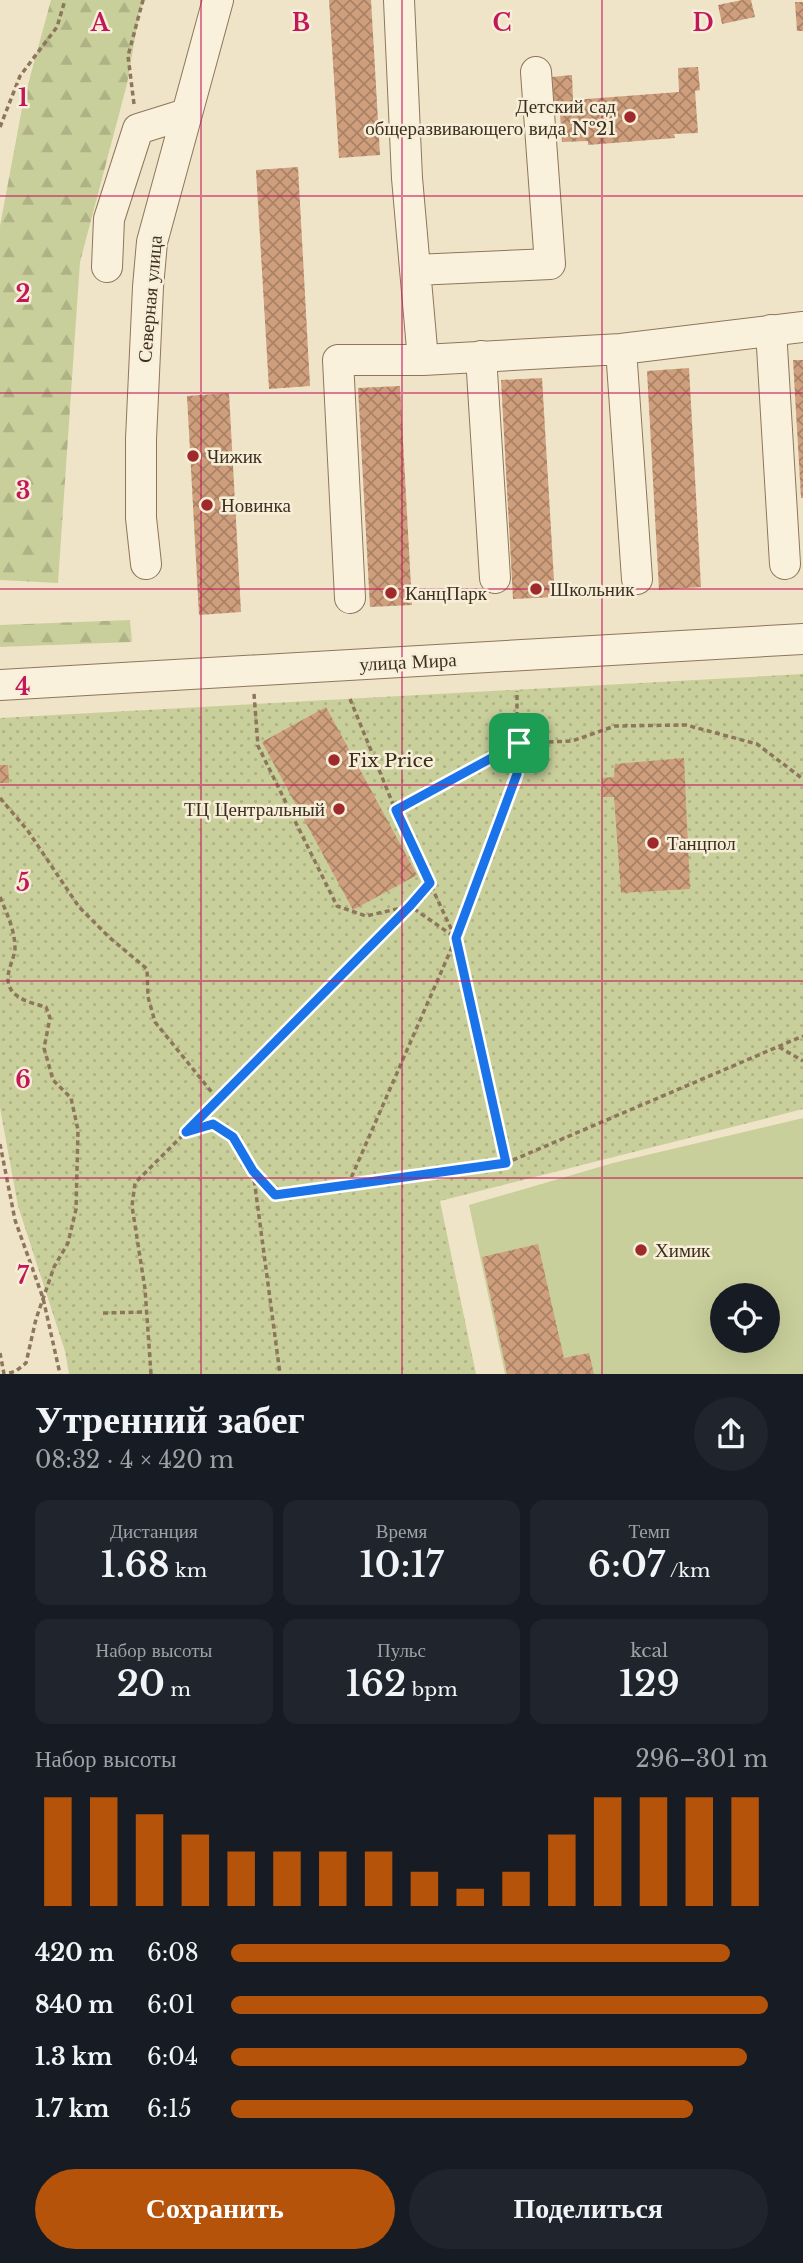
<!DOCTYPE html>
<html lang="ru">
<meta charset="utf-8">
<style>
:root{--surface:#171b24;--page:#20242c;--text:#f1f3f6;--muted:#9ea1a6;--accent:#b45309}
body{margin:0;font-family:"Libre Baskerville",serif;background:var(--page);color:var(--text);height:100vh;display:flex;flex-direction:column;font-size:26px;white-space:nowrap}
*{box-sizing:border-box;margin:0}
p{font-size:23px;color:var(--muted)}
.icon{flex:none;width:38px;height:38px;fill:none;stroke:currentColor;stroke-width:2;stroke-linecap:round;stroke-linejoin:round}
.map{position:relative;height:1374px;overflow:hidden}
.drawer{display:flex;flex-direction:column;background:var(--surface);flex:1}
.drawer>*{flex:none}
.buttons{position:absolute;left:710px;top:1283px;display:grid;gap:14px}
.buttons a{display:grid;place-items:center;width:70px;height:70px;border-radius:50%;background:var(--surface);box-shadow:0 7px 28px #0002;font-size:35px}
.pin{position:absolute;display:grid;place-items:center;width:60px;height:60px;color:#fff;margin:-30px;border-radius:14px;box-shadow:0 4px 10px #0006}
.round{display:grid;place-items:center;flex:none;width:74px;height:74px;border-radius:37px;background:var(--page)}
.head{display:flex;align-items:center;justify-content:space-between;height:119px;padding:0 35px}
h1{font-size:38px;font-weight:600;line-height:52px}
.figures{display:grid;grid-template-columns:repeat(3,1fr);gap:10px;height:119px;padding:7px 35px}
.figures div{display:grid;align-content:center;border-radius:14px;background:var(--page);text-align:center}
.figures b{font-size:35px;font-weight:600}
.figures small{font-size:19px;font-weight:400}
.figures p{font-size:19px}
.chart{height:196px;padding:14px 35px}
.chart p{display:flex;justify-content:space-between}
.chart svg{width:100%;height:126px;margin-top:7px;stroke:var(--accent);stroke-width:6}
.action{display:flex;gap:14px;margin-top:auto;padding:14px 35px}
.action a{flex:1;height:80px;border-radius:42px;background:var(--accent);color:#fff;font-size:28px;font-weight:600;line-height:80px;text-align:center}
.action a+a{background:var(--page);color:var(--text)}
ul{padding:0 35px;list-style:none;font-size:23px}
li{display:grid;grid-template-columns:112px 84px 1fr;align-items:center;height:52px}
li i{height:18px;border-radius:9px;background:var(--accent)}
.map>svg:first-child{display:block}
</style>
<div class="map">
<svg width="803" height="1374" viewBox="0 0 803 1374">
<defs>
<pattern id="green-dots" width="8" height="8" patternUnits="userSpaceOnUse" patternTransform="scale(1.75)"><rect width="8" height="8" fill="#c9cf9b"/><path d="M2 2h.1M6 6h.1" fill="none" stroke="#aeb285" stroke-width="1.8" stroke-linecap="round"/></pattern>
<pattern id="forest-firs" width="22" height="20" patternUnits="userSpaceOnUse" patternTransform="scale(1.75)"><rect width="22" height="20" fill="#c9cf9b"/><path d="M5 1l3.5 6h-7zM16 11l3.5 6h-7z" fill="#aeb285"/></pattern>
<pattern id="building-cross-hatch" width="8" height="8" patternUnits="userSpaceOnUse" patternTransform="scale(1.75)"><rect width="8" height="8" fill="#cf9f7d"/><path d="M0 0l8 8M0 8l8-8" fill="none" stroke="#a98266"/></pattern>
</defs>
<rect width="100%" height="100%" fill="#f0e4c8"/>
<path fill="url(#green-dots)" d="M 803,674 L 803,1109 L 440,1201 L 476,1374 L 69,1374 L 65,1351 L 18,1206 L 0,1108 L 0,718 Z"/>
<path fill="url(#forest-firs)" d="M 51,0 L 146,0 L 140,9 L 127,84 L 80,262 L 58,583 L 0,580 L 0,226 L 23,103 Z
M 130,620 L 132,642 L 0,647 L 0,625 Z"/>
<path fill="#c9cf9b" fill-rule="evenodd" d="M 803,1118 L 803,1374 L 505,1374 L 469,1205 L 613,1163 ZM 723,1295 L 768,1295 L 768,1340 L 723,1340 Z"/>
<path fill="url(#building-cross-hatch)" d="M 329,0 L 371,0 L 380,155 L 339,158 Z
M 742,0 L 751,0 L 755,17 L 722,24 L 718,5 Z
M 795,2 L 803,2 L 803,31 L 797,31 Z
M 698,67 L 700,90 L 695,91 L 698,133 L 674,134 L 675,138 L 588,145 L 588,141 L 562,142 L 559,101 L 554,101 L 552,77 L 572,75 L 573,100 L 679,92 L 678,68 Z
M 298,167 L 310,386 L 269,389 L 256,170 Z
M 793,360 L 803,360 L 803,498 L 801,498 Z
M 689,368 L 701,587 L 659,590 L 647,371 Z
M 542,378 L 555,597 L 513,599 L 501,380 Z
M 400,386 L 412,605 L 370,607 L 358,388 Z
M 229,393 L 241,612 L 199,615 L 187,396 Z
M 326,707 L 417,875 L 353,910 L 262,742 Z
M 684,758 L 690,889 L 621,893 L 614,797 L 603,797 L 602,778 L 614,777 L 615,764 Z
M 0,765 L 8,765 L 9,783 L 0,783 Z
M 538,1244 L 564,1358 L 589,1353 L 594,1374 L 507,1374 L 482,1257 Z"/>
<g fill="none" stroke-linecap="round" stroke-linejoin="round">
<g stroke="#8d765c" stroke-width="32">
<path id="minor" d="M 399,0 L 407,178 L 423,360
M 107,267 L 109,219 L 138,129 L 186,114
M 415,270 L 550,264 L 536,72
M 771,330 L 785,564
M 621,349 L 637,579
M 481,356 L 495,578
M 146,564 L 141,518 L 141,439 L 148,287 L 152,242 L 218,0
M 350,598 L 338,360 L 423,360 L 621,349 L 803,327
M 0,685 L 803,639"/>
</g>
<path stroke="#8d765c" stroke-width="3.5" stroke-dasharray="5 3.5" stroke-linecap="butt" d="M 134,104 L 128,56 L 143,0
M 0,127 L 20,76 L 57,27 L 65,0
M 254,694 L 258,746 L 337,906 L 366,916 L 410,906 L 430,883
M 350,699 L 395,809 L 455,937
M 0,798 L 28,831 L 79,907 L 109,937 L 147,969 L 148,997 L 155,1022 L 218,1100
M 395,809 L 519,743 L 572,741 L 615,726 L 686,725 L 757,744 L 803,779
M 0,897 C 7,914 15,930 15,949 C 14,958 9,967 8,976 C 6,997 30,1003 46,1007 L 50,1018 L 44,1048 L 53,1080 L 71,1098 L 78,1130 L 76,1209 L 68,1243 L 54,1267 L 36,1319 L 26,1363 L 16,1371 L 6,1374
M 779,1047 L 803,1061
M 186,1132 L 410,906 L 456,938 L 506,1163 L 803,1036
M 0,1144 L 15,1220 L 43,1298 L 60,1374
M 254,1173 L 275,1195 L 506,1163
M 348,1185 L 456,938 L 517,774 L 517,691
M 103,1313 L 146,1312
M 0,1353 L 4,1374
M 151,1374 L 145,1289 L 132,1206 L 135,1183 L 186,1132 L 213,1124 L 233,1137 L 253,1171 L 280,1374"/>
<use href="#minor" stroke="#faf1dc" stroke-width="30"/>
</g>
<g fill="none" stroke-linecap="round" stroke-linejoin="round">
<g stroke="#fff" stroke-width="14">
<path id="route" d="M 519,743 L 517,774 L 456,938 L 506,1163 L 275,1195 L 253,1171 L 233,1137 L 213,1124 L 186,1132 L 410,906 L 430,883 L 396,810 Z"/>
</g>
<use href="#route" stroke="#1a73e8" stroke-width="9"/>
</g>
<path fill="none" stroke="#c2185b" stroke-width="2" stroke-opacity="0.55" d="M 201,0 L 201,1374M 402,0 L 402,1374M 602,0 L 602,1374M 0,196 L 803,196M 0,393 L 803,393M 0,589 L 803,589M 0,785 L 803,785M 0,981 L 803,981M 0,1178 L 803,1178"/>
<g fill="#9e2a2b" stroke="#f7eed8" stroke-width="2.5">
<circle cx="630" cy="117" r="7"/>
<circle cx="193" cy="456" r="7"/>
<circle cx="207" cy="505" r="7"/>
<circle cx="536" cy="589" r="7"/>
<circle cx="391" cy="593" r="7"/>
<circle cx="334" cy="760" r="7"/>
<circle cx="339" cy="809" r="7"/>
<circle cx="653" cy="843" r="7"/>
<circle cx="641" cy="1250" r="7"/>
</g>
<g text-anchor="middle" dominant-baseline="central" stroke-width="5" stroke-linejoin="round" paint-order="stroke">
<g font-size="19" fill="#3d2e20" stroke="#f7eed8" text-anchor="start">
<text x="616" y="106" text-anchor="end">Детский сад<tspan x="616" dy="22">общеразвивающего вида №21</tspan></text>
<text x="207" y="456">Чижик</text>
<text x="221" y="505">Новинка</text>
<text x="550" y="589">Школьник</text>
<text x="405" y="593">КанцПарк</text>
<text x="348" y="760">Fix Price</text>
<text x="325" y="809" text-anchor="end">ТЦ Центральный</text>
<text x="667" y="843">Танцпол</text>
<text x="655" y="1250">Химик</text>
</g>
<g font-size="19" fill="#3d2e20" stroke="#f7eed8">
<text transform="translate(150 299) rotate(-85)">Северная улица</text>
<text transform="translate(408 662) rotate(-3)">улица Мира</text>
</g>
</g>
<g font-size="23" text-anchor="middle" font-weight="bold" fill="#c2185b" stroke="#f7eed8" stroke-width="5" stroke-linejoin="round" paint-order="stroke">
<text x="100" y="31">A</text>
<text x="301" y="31">B</text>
<text x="502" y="31">C</text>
<text x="703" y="31">D</text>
<text x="23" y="106">1</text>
<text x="23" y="302">2</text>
<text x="23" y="499">3</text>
<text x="23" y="695">4</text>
<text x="23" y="891">5</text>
<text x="23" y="1088">6</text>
<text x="23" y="1284">7</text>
</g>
</svg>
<div class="buttons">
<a><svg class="icon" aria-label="locate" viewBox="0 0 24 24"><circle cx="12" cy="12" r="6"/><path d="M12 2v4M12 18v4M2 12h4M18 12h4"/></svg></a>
</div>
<div class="pin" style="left:519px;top:743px;background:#1e9e55"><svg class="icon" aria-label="arrive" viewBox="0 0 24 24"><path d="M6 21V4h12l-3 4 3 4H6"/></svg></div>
</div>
<section class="drawer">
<div class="head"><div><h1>Утренний забег</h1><p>08:32 · 4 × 420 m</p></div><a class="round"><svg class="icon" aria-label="share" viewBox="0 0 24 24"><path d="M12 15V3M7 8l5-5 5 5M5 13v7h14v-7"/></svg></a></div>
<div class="figures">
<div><p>Дистанция</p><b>1.68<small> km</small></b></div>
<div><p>Время</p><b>10:17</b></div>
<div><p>Темп</p><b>6:07<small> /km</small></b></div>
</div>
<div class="figures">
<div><p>Набор высоты</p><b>20<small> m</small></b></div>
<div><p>Пульс</p><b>162<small> bpm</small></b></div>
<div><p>kcal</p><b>129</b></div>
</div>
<div class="chart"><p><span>Набор высоты</span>296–301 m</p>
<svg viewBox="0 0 160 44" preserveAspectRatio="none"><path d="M5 44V6M15 44V6M25 44V12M35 44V19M45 44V25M55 44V25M65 44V25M75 44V25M85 44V32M95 44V38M105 44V32M115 44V19M125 44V6M135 44V6M145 44V6M155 44V6"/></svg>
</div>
<ul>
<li><b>420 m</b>6:08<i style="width:93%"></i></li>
<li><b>840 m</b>6:01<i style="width:100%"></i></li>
<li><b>1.3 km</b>6:04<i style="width:96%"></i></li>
<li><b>1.7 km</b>6:15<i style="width:86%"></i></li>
</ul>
<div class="action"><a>Сохранить</a><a>Поделиться</a></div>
</section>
